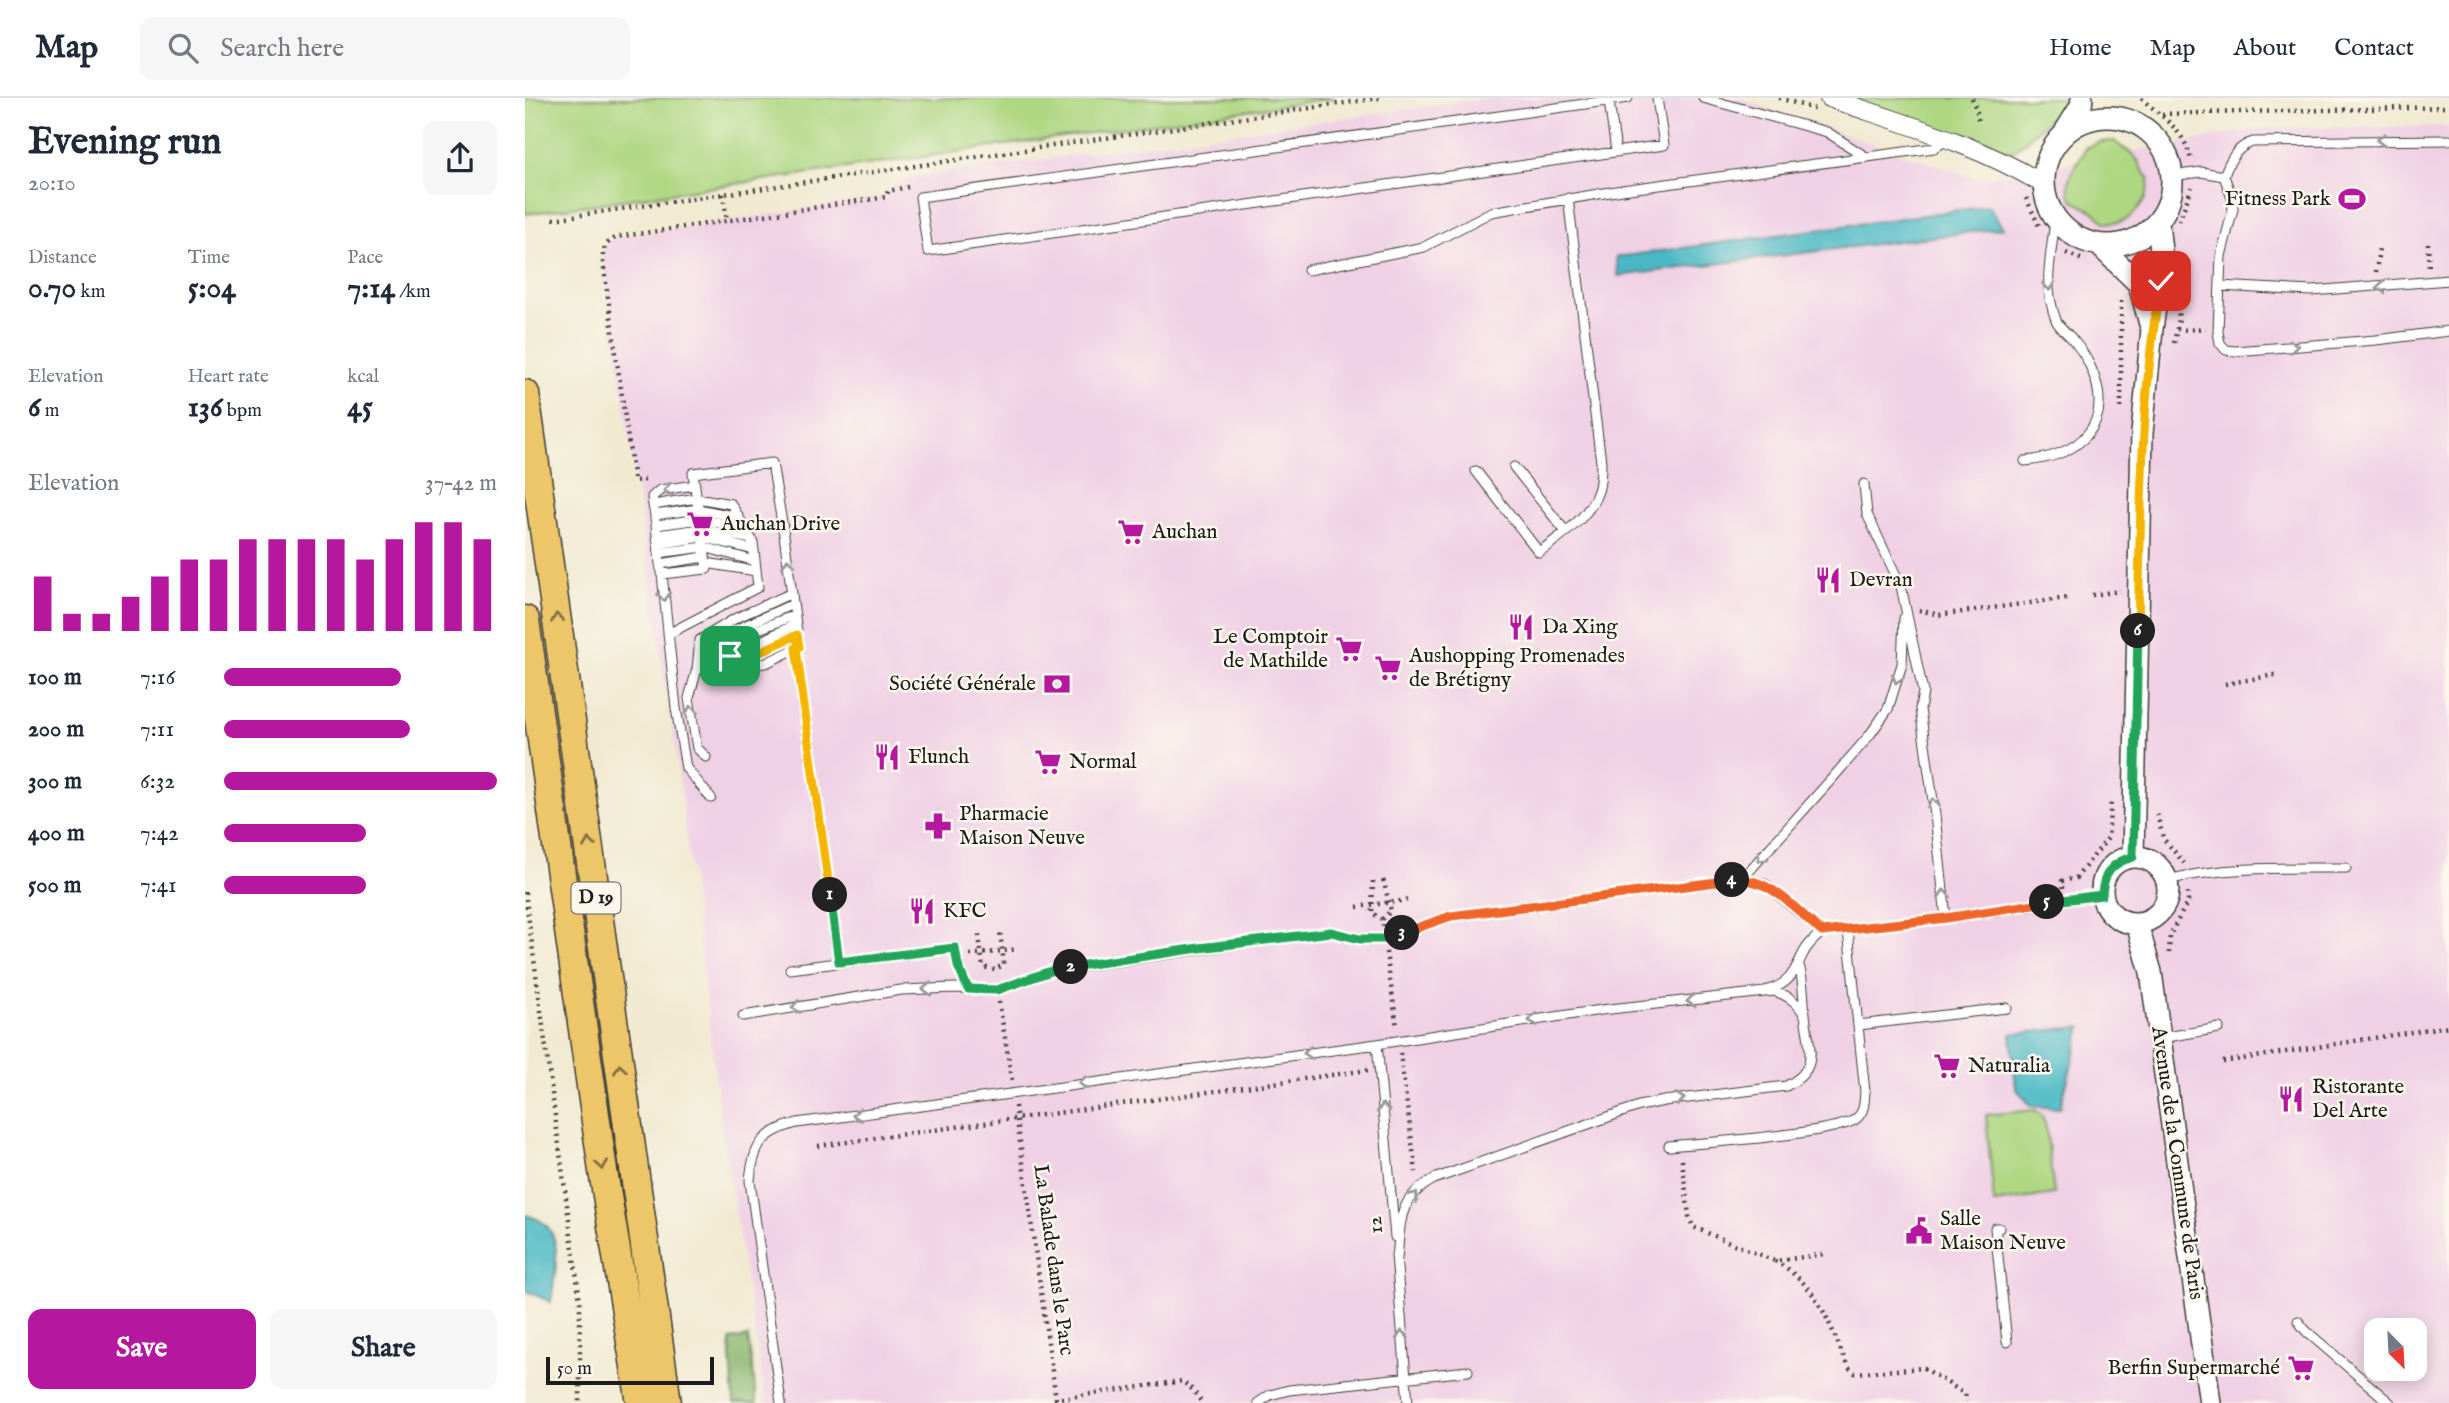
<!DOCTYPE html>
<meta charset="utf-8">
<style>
:root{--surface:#fff;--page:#f6f6f7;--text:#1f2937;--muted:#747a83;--line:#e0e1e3;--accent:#b5179e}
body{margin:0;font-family:"IM FELL English",serif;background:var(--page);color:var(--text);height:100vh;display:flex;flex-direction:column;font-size:26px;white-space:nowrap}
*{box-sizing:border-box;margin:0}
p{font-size:23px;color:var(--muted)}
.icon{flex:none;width:38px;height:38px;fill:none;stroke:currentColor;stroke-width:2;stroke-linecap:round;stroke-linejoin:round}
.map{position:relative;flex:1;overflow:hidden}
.details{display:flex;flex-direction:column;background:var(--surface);width:525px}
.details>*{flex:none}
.needle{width:46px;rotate:156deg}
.fabs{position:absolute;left:1839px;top:1220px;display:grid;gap:14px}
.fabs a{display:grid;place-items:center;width:63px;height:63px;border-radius:14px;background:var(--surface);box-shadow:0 4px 18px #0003;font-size:35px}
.scale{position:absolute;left:21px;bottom:18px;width:168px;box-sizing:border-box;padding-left:7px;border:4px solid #1c1c1c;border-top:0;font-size:19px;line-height:24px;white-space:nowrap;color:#1c1c1c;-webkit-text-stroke:5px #fbf7ec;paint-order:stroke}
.pin{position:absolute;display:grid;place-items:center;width:60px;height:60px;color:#fff;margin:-30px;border-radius:14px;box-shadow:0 4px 10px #0006}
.km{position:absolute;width:35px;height:35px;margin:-18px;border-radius:50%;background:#222;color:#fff;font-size:19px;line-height:35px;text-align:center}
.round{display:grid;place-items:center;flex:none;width:74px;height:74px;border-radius:14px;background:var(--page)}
.headline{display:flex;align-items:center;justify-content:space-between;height:119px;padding:0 28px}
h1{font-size:38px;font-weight:700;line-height:52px}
.metrics{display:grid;grid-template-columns:repeat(3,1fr);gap:10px;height:119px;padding:7px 28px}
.metrics div{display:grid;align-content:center}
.metrics b{font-size:30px;font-weight:700}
.metrics small{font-size:19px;font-weight:400}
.metrics p{font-size:19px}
.chart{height:196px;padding:14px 28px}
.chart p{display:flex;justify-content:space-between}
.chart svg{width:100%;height:126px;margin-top:7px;stroke:var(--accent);stroke-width:6}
.action{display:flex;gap:14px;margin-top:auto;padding:14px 28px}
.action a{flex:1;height:80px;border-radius:14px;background:var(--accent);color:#fff;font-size:28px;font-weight:700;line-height:80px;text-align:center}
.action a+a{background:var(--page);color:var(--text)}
ul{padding:0 28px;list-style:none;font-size:23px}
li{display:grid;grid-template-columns:112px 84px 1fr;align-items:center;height:52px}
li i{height:18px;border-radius:9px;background:var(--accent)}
header{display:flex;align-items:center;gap:42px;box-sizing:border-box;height:98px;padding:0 35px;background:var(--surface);border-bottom:2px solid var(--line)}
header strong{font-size:33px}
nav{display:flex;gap:38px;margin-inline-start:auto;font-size:24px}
.search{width:490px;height:63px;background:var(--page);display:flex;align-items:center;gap:18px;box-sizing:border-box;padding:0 24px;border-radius:14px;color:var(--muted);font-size:26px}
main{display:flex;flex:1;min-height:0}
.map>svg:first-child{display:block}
</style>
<header>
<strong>Map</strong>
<div class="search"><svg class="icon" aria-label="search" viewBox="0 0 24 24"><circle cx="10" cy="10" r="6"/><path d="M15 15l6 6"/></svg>Search here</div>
<nav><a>Home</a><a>Map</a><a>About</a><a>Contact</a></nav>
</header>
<main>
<section class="details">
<div class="headline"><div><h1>Evening run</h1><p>20:10</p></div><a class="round"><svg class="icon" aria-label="share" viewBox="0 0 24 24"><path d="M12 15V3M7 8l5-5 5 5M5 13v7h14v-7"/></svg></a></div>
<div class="metrics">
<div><p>Distance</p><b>0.70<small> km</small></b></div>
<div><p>Time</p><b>5:04</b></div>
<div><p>Pace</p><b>7:14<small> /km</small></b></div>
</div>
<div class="metrics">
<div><p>Elevation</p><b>6<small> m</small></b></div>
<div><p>Heart rate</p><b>136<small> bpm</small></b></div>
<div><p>kcal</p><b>45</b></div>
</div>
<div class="chart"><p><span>Elevation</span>37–42 m</p>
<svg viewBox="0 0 160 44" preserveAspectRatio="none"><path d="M5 44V25M15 44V38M25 44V38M35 44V32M45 44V25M55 44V19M65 44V19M75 44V12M85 44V12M95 44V12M105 44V12M115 44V19M125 44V12M135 44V6M145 44V6M155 44V12"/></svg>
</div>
<ul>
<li><b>100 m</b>7:16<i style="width:65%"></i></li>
<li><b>200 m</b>7:11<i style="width:68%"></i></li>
<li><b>300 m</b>6:32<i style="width:100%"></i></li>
<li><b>400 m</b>7:42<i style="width:52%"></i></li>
<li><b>500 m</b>7:41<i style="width:52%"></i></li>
</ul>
<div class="action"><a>Save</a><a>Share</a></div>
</section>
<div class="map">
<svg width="1924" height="1305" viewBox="0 0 1924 1305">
<rect width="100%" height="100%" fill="#fbf7ec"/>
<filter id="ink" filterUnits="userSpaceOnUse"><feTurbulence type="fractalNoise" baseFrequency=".0143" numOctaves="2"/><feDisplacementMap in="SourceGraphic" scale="14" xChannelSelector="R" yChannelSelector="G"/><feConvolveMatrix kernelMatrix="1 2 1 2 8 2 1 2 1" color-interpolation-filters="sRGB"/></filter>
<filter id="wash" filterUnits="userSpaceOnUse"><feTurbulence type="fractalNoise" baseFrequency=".00686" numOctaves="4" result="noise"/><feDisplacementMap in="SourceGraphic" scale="28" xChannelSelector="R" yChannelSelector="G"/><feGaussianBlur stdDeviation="1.57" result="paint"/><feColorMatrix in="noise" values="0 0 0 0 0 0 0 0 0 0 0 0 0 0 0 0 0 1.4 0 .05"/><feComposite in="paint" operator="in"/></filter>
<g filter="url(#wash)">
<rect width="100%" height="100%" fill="#f1ead1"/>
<path fill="#f0d0e5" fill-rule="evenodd" d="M 964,0 L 1212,0 L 1453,81 L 1739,30 L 1924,28 L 1924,1305 L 241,1305 L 196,1025 L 155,685 L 77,153 L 83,143 L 92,139 L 361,99 L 363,93 L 382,80 ZM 1852,1232 L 1890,1232 L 1890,1270 L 1852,1270 Z"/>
<path fill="#aed782" stroke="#657a4f" stroke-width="2" d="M 0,0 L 809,0 L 0,116 Z
M 1321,0 L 1547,0 L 1488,54 L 1437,40 Z
M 1590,43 C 1596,51 1605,52 1610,59 C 1617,66 1615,73 1624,79 C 1627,99 1605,131 1581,124 C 1576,123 1573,118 1569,114 C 1556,105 1541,106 1544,83 C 1546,69 1557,62 1560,50 L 1574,44 Z
M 1510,1012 L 1517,1018 L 1521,1029 L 1529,1096 L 1469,1105 L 1461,1017 Z"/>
<path fill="#8ab870" stroke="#536a46" stroke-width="2" d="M 223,1239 L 232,1305 L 209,1305 L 205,1242 Z"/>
<path fill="#4ab8c4" stroke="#336a70" stroke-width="2" d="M 1464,108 L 1478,130 L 1093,178 L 1091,159 Z
M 1557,929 L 1535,1010 L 1506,1008 L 1491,990 L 1486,936 Z
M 0,1117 C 44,1126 30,1171 26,1204 L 0,1192 Z"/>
</g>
<g filter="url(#ink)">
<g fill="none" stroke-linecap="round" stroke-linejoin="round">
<g stroke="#3c3b37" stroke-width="11">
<path id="service" d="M 1103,0 L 395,99 L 403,153 L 1139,47 L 1132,0
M 1178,0 L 1302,34 L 1341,59
M 1084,3 L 1091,54
M 1647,78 L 1676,74 L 1699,78 L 1707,100 L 1708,111 L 1696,158 L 1693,234 L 1695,245 L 1701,252 L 1710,253 L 1851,242 L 1924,233
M 1699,78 C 1704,63 1712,48 1728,44 L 1924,42
M 783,172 L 899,149 L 966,114 L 1097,92 L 1409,50 L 1422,42
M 1695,188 L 1787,193 L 1924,182
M 1500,363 C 1554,358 1591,327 1566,270 C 1562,261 1555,250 1548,242 C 1543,235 1534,230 1531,222 C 1517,185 1527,157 1530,120
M 989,369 L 1041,434
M 951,373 L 1014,454 C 1037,437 1064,420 1073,393 C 1076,384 1076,373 1076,364 L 1043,100
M 1339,386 L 1342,416 L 1376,488 L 1398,594 L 1395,611 L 1410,717 L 1421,820
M 128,407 L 127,399 L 135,392 L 170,387
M 130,417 L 128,407 L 172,400 L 206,406 L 228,444 L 233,489 L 143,536
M 130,421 L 130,417 L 173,411 L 213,419
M 132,437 L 131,427 L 175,421 L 220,430
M 133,446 L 132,437 L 176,431 L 226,441
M 134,455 L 133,446 L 177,439 L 229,452
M 181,465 L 231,473
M 135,466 L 134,455 L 179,449 L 230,463
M 136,471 L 135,466 L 180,459
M 174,548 L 268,506
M 271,550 L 314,864
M 175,554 L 270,517
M 199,554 L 224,549 L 271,526
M 173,563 L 228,557 L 272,537
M 172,571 L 241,565 L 274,549 L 259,437 L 247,365 L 168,375 L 182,471 L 137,476 L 151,610 L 161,670 L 186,700
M 181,659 L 172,650 L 164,600 L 172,571 L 175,542 L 211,520 L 267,495
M 1217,781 L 1311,676 L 1344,638 L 1363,611 L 1377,566 L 1379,520
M 1642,782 C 1700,768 1762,770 1821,770
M 1297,834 L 1421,820 L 1577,797
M 265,871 L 430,850 L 433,868 L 443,891
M 1243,892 C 1265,886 1269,874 1278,856 C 1282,847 1290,840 1297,834
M 218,918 L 376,892 L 430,890 L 472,892 L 526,873 L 725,844 L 806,834 L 836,841 L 859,841 L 926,818 L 1217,781 L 1240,786 L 1297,834
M 1333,927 L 1482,910
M 1636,940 L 1694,930
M 852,946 L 870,1139
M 1144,1048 C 1175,1045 1316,1036 1332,1020 C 1340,1012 1339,1004 1340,994 L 1323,832
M 1474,1130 L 1470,1130 L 1482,1244
M 871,1157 L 883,1305
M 872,1161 C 876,1123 872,1101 909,1081 L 1114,1008 L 1139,1003 L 1261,988 C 1297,971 1283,948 1280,916 C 1278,899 1279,884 1274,867
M 1773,1223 L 1781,1233 L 1865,1305
M 256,1305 L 225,1083 C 228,1047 238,1034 272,1025 L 852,946 L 1076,912 L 1249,893 C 1264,898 1271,903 1280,917
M 733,1305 L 745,1297 L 764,1292 L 943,1273"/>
</g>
<g stroke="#3c3b37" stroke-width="20">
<path id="minor" d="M 1304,0 C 1377,25 1452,46 1518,86"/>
</g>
<g stroke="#3c3b37" stroke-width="24">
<path id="tertiary" d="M1519 83a64 64 0 1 1 128 0a64 64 0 1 1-128 0Z
M 1541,32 L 1556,8 L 1557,0
M 1575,148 L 1614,186 L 1625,226
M1577 792a33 33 0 1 1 66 0a33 33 0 1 1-66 0Z
M 1608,759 L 1617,335 L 1627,231 L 1637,162 L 1633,125
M 1612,826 L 1626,874 L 1685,1305"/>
</g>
<g stroke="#3c3b37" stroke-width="31">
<path id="primary" d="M 0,296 L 142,1305
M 0,522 L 78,1073 L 116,1305"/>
</g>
<path stroke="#3c3b37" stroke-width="4.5" stroke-dasharray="2 5" stroke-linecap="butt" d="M 1254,0 L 1289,11
M 1447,0 L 1453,17 L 1453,25
M 1616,0 C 1637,19 1661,33 1666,63
M 1637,16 L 1924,9
M 198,96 L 202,123
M 1501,100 L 1515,130
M 28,121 L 854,0
M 1654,123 L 1667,89
M 1903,145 L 1904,172
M 1541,155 L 1558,162
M 1851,174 L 1854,150
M 1596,203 L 1596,310
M 1652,231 L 1663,232 L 1680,230
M 1649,245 L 1654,221 L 1653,208
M 120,382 L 109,383 L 78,164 C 77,151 80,145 92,139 L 361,99 L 363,93 L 383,89
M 1567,497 L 1595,493
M 1394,512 L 1414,517 L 1542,500
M 1700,586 L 1755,576
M 1632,716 L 1638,740 L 1659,765
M 848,783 L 847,815 L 857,821 L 858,828
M 1538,790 L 1537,783 L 1551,780 L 1583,740 L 1586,703
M 0,794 L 55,1204 L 55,1305
M 832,809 L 882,802
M 857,821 L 866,813 L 858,781
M 454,837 L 458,869 L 470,872 L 479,866 L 475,834
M 861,854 L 872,929
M 1644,855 L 1645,837 L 1663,803 L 1662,791
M 445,857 L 493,851
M 474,904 L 487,982
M 875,955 L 891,1074
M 1698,964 L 1924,928
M 490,1008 L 531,1301 L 657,1283 L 668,1292 L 677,1305
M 293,1048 L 843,972
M 1157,1062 L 1164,1118 L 1168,1129 L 1250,1163 L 1300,1156
M 1250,1163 C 1295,1189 1303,1224 1323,1269 L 1330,1275 L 1399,1270 L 1440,1296 L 1443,1303"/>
<use href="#service" stroke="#fff" stroke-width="9"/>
<use href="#minor" stroke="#fff" stroke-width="18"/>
<use href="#tertiary" stroke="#fff" stroke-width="21"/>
<use href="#primary" stroke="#ecc669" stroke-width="28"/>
</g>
<defs><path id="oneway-chevron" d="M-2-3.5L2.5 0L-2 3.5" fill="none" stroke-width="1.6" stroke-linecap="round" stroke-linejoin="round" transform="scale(1.75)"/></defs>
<g stroke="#999">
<use href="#oneway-chevron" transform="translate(1856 42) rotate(179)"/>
<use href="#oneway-chevron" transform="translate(1524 188) rotate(84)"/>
<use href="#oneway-chevron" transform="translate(1856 189) rotate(176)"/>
<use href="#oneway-chevron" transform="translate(1769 248) rotate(-5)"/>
<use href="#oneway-chevron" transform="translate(143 392) rotate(167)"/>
<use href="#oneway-chevron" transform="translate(263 465) rotate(-97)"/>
<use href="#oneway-chevron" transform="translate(139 499) rotate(84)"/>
<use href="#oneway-chevron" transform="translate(1372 581) rotate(107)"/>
<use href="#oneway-chevron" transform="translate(166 612) rotate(-99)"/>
<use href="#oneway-chevron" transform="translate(1408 705) rotate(-99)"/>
<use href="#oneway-chevron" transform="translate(1236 760) rotate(132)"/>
<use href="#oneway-chevron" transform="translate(1419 796) rotate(-95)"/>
<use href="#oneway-chevron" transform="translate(402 891) rotate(178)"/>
<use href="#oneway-chevron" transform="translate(1166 903) rotate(173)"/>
<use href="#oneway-chevron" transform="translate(271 909) rotate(170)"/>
<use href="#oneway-chevron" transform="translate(1008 922) rotate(172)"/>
<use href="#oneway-chevron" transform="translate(783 955) rotate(173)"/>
<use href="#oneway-chevron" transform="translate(558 985) rotate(172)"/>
<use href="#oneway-chevron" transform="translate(1155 1001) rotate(-7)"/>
<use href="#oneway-chevron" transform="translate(858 1010) rotate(-95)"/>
<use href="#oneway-chevron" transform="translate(332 1017) rotate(172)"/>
<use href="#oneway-chevron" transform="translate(889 1098) rotate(-51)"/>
<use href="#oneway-chevron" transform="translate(877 1237) rotate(-94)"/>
</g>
<g stroke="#847142">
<use href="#oneway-chevron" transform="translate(32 520) rotate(-98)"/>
<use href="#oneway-chevron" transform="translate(64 745) rotate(-98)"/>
<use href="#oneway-chevron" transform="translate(95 971) rotate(-98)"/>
<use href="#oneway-chevron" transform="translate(77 1067) rotate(82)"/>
</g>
</g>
<g fill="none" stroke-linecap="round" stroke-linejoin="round" filter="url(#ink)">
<g stroke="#fff" stroke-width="14">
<path id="split-1" d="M 205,558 L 228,557 L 272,537 L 274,549 L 271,550 L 305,797"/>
</g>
<g stroke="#fff" stroke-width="14">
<path id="split-2" d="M 305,797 L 314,864 L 430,850 L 433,868 L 443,891 L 472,892 L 526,873 L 546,869"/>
</g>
<g stroke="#fff" stroke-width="14">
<path id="split-3" d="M 546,869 L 674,850 L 806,834 L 835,841 L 859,841 L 877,835"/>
</g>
<g stroke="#fff" stroke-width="14">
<path id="split-4" d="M 877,835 L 926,818 L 1207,782"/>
</g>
<g stroke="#fff" stroke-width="14">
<path id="split-5" d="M 1207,782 C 1244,777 1272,813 1297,834 L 1421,820 L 1522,804"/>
</g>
<g stroke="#fff" stroke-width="14">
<path id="split-6" d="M 1522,804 L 1577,797 C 1578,776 1587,764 1608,759 L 1613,533"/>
</g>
<g stroke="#fff" stroke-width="14">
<path id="split-7" d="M 1613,533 C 1616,416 1615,299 1636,183"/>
</g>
<use href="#split-1" stroke="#f5b400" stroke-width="9"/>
<use href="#split-2" stroke="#22a559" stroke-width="9"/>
<use href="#split-3" stroke="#22a559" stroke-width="9"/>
<use href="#split-4" stroke="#f0652b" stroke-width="9"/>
<use href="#split-5" stroke="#f0652b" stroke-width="9"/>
<use href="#split-6" stroke="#22a559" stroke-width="9"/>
<use href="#split-7" stroke="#f5b400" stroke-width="9"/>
</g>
<defs>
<g id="stadium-bare" transform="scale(2.1)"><path d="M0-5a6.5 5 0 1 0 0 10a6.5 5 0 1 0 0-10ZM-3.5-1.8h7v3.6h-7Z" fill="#b5179e" stroke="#fbf7ec" stroke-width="2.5" paint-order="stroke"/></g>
<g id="supermarket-bare" transform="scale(2.1)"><path d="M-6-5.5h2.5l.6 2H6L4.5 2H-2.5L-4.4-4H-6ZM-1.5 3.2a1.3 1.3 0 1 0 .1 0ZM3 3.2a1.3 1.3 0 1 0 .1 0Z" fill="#b5179e" stroke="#fbf7ec" stroke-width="2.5" paint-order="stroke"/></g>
<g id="restaurant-bare" transform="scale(2.1)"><path d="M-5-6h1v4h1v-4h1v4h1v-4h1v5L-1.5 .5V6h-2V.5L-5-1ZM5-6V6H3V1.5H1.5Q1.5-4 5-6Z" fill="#b5179e" stroke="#fbf7ec" stroke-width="2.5" paint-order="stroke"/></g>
<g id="bank-bare" transform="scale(2.1)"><path d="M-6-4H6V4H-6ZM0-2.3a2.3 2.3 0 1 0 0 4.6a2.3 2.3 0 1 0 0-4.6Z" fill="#b5179e" stroke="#fbf7ec" stroke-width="2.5" paint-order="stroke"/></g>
<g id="pharmacy-bare" transform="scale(2.1)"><path d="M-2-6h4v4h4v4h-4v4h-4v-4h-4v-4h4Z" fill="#b5179e" stroke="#fbf7ec" stroke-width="2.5" paint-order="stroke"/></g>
<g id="civic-bare" transform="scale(2.1)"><path d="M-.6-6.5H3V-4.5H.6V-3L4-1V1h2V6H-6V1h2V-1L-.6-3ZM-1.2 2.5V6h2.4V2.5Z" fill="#b5179e" stroke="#fbf7ec" stroke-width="2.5" paint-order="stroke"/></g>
</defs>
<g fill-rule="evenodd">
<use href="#stadium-bare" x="1827" y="101"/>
<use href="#supermarket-bare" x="175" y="426"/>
<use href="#supermarket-bare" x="606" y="434"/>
<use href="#restaurant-bare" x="1303" y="482"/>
<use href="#restaurant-bare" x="996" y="529"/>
<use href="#supermarket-bare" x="824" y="551"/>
<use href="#supermarket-bare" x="863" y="570"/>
<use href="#bank-bare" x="532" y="586"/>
<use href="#restaurant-bare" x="362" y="659"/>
<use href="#supermarket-bare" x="523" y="664"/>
<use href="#pharmacy-bare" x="413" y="728"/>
<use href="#restaurant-bare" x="397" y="813"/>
<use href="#supermarket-bare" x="1422" y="968"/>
<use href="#restaurant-bare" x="1766" y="1001"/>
<use href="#civic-bare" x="1394" y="1133"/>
<use href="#supermarket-bare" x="1776" y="1270"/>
</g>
<g text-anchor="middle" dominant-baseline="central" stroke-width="5" stroke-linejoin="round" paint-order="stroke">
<rect fill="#fbf7ec" stroke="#5f5e5a" stroke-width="2" x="46.5" y="784.5" width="49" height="31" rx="5"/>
<g font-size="19" font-weight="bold" fill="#1c1c1c">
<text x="71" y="800">D 19</text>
</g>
<g font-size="21" fill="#1c1c1c" stroke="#fbf7ec" text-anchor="start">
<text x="1806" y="101" text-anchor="end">Fitness Park</text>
<text x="196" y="426">Auchan Drive</text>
<text x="627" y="434">Auchan</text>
<text x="1324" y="482">Devran</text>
<text x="1017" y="529">Da Xing</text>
<text x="803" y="539" text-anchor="end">Le Comptoir<tspan x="803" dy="24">de Mathilde</tspan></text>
<text x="884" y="558">Aushopping Promenades<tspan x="884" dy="24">de Brétigny</tspan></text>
<text x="511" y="586" text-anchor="end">Société Générale</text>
<text x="383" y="659">Flunch</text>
<text x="544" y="664">Normal</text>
<text x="434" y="716">Pharmacie<tspan x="434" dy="24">Maison Neuve</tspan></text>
<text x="418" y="813">KFC</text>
<text x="1443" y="968">Naturalia</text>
<text x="1787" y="989">Ristorante<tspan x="1787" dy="24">Del Arte</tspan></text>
<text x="1415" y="1121">Salle<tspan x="1415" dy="24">Maison Neuve</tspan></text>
<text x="1755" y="1270" text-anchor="end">Berfin Supermarché</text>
</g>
<g font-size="21" fill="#1c1c1c" stroke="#fbf7ec">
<text transform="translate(1652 1065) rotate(82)">Avenue de la Commune de Paris</text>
<text transform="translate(851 1127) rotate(-95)">12</text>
<text transform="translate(528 1162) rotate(82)">La Balade dans le Parc</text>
</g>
</g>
</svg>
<div class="fabs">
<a><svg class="needle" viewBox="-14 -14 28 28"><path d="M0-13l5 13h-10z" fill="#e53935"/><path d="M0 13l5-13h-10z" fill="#747a83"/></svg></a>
</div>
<div class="scale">50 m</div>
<div class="pin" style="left:205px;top:558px;background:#1e9e55"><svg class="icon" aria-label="arrive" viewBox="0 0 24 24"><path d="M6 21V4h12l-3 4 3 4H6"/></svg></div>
<div class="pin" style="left:1636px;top:183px;background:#d93025"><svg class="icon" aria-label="check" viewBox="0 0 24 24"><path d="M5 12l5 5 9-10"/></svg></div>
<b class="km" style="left:305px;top:797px">1</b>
<b class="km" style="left:546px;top:869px">2</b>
<b class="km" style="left:877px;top:835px">3</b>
<b class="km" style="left:1207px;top:782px">4</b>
<b class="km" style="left:1522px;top:804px">5</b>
<b class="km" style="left:1613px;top:533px">6</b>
</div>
</main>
